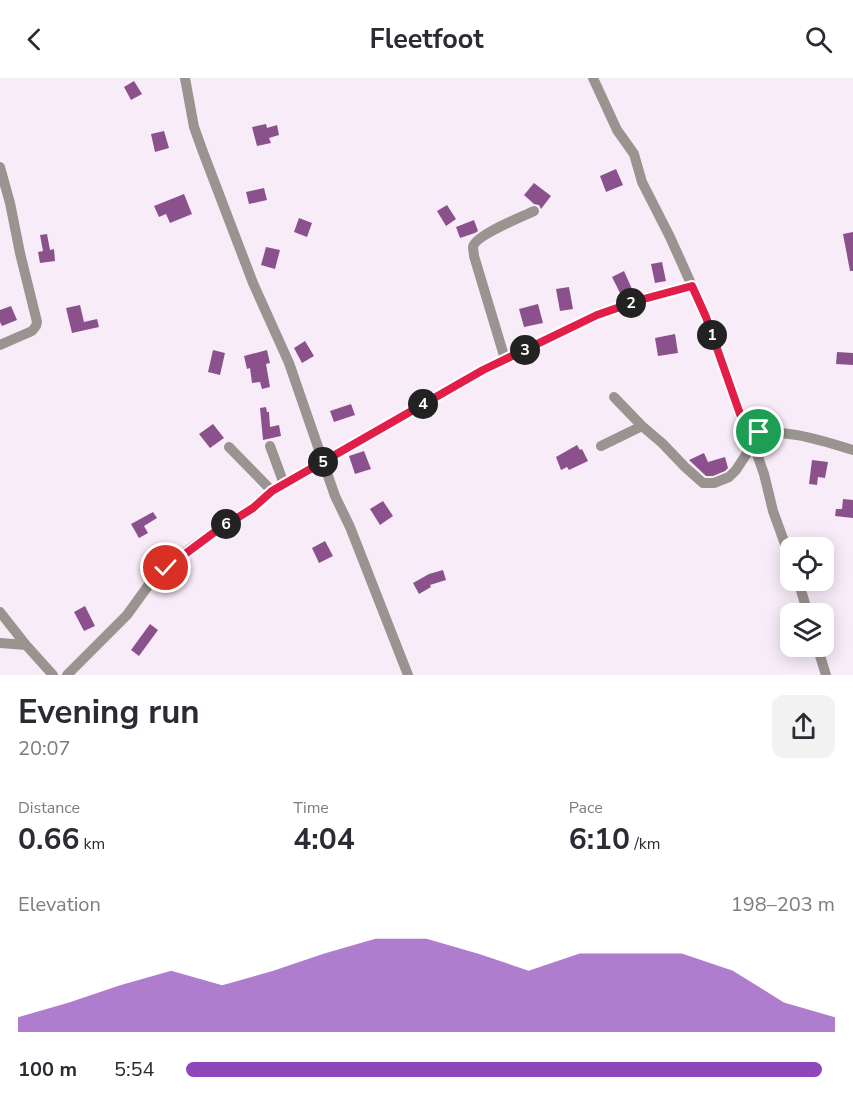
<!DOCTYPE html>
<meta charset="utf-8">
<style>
:root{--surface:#fff;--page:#f2f2f3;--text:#2b2b33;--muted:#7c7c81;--accent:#8e47ba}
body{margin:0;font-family:"Nunito Sans",sans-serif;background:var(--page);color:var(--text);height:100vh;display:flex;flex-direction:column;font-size:22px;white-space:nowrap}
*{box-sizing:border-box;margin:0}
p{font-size:20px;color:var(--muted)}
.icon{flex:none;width:33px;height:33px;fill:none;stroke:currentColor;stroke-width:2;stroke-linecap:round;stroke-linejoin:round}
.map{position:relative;height:597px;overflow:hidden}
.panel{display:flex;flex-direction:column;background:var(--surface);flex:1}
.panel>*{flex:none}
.buttons{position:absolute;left:780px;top:459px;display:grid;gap:12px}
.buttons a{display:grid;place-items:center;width:54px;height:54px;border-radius:12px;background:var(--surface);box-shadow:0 3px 15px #0003;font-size:30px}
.pin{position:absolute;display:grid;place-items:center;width:51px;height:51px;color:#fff;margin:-26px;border:3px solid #fff;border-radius:50%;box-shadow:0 2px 6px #0007}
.km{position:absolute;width:30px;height:30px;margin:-15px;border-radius:50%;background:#222;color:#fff;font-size:16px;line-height:30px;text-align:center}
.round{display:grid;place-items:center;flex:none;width:63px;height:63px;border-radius:12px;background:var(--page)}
.summary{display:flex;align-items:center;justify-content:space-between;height:102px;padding:0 18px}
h1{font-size:33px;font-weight:700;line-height:45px}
.figures{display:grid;grid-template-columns:repeat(3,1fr);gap:9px;height:102px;padding:6px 18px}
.figures div{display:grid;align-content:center}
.figures b{font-size:30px;font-weight:700}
.figures small{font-size:16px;font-weight:400}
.figures p{font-size:16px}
.chart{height:168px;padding:12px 18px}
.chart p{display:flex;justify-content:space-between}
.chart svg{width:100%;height:108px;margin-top:6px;fill:var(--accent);opacity:.7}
ul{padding:0 18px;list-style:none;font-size:20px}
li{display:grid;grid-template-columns:96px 72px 1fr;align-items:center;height:45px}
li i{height:15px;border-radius:8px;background:var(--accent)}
header{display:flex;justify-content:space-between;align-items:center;height:78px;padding:0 18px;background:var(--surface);font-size:27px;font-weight:700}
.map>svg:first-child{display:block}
</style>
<header><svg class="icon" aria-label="back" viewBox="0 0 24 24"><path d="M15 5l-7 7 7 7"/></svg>Fleetfoot<svg class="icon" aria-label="search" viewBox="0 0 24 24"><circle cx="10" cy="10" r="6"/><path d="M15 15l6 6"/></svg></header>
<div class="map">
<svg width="853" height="597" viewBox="0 0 853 597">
<rect width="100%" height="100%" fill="#f8ecf8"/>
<path fill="#8b518c" d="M 134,3 L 142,16 L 131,22 L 124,9 Z
M 266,46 L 267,50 L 277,47 L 279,57 L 269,60 L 271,65 L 257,68 L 252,49 Z
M 164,53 L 169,70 L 155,74 L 151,56 Z
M 616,91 L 623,107 L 606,114 L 600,98 Z
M 534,105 L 551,118 L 541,131 L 539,127 L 534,126 L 524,117 Z
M 264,110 L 267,122 L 249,126 L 246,114 Z
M 184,116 L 192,136 L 170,145 L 166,136 L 159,139 L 154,128 Z
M 447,127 L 456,141 L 446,148 L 437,133 Z
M 299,140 L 312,145 L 307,159 L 294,154 Z
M 474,142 L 478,153 L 475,155 L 460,160 L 456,149 Z
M 853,154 L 853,193 L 850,193 L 843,156 Z
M 47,156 L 50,172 L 54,171 L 55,183 L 40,185 L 38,174 L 43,173 L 40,157 Z
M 266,169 L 280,172 L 275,191 L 261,187 Z
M 662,184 L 666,203 L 655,205 L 651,186 Z
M 624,193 L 632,211 L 621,217 L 612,199 Z
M 569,209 L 573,231 L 560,233 L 556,211 Z
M 538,226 L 543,245 L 524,249 L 519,231 Z
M 80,227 L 84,244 L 97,241 L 99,249 L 72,255 L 66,230 Z
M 11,228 L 17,242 L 2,248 L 0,244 L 0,232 Z
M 675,256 L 678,275 L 658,278 L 655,260 Z
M 305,263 L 314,278 L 302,285 L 294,270 Z
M 213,272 L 225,275 L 220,297 L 208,294 Z
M 267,272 L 270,285 L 266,286 L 270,309 L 262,311 L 260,304 L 252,305 L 250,290 L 247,291 L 244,278 Z
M 837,274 L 853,275 L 853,287 L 836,286 Z
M 351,326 L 355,337 L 334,344 L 330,333 Z
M 266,329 L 267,334 L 269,334 L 270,349 L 279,347 L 281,358 L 263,362 L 260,330 Z
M 213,346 L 224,360 L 210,370 L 199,356 Z
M 577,367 L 580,372 L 582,371 L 588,383 L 569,392 L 567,389 L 561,392 L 556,379 Z
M 364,373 L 371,391 L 355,396 L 349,378 Z
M 704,375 L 708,384 L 725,379 L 728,390 L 725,393 L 713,398 L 706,398 L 689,382 Z
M 812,382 L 828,384 L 825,400 L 818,399 L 817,407 L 809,406 Z
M 843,421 L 853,422 L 853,440 L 835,438 L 836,431 L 842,431 Z
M 383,423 L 393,438 L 380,447 L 370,431 Z
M 153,434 L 157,440 L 144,448 L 148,455 L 139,460 L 131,446 Z
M 325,463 L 333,478 L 319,485 L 312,470 Z
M 443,492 L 446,502 L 430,507 L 431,509 L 419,516 L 413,505 L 429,496 Z
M 85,528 L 95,548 L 84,553 L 74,534 Z
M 150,546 L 158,552 L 139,578 L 131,572 Z"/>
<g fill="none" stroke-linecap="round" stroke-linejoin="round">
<path stroke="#99948f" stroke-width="10" d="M 185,0 L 194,49 L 203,74 L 253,205 L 289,285 L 335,418 L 350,449 L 408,597
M 593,0 L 617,52 L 634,76 L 642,104 L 670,159 L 706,239 L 739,336 L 750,356 L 764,396 L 773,433 L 790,480
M 0,89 L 10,125 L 20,175 L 37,244 L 36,248 L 32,253 L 0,267
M 505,281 L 474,178 C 474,177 473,170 473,169 C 475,157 522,139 534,133
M 614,319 L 642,348 L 662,365 L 685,389 L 703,405 L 714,405 L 729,399 L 736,392 L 753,366
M 750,356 C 784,350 820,362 853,372
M 270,368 L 284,406
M 601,368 L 642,348
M 229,369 L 272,413
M 798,502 L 808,536
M 0,534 L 26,567 L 53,597
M 0,565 L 26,567
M 817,568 L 826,597
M 67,597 L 127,537 L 153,501 L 188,472 L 240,437 L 253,430 L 272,413 L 284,406 L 483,292 L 597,237 L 640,222 L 692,208"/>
</g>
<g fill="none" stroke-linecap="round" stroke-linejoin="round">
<g stroke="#fff" stroke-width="12">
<path id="route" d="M 166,490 L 216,453 L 253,430 L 272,413 L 483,292 L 597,237 L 640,222 L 692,208 L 706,239 L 740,336 L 750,356 L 759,354"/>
</g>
<use href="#route" stroke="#e11d48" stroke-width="8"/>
</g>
</svg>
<div class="buttons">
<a><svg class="icon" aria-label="locate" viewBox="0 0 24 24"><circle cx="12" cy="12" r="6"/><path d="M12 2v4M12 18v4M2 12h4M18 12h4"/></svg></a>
<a><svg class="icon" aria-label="layers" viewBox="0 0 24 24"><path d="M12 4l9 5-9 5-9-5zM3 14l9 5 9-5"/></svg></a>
</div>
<div class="pin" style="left:759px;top:354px;background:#1e9e55"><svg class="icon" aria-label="arrive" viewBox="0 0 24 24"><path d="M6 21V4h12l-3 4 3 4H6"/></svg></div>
<div class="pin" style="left:166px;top:490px;background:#d93025"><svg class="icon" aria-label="check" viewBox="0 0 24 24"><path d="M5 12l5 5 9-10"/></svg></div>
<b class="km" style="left:712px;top:257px">1</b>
<b class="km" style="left:631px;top:225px">2</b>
<b class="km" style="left:525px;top:272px">3</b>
<b class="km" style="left:423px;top:326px">4</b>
<b class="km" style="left:323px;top:384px">5</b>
<b class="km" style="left:226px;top:446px">6</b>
</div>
<section class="panel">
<div class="summary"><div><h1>Evening run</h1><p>20:07</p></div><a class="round"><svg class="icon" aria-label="share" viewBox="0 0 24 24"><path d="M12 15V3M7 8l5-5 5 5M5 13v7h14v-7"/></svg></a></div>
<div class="figures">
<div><p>Distance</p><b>0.66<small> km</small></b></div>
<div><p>Time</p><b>4:04</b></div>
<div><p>Pace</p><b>6:10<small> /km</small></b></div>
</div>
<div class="chart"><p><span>Elevation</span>198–203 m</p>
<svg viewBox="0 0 160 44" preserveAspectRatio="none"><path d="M0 44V38L10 32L20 25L30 19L40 25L50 19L60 12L70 6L80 6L90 12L100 19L110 12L120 12L130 12L140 19L150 32L160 38V44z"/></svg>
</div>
<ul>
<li><b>100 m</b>5:54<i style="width:98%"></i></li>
</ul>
</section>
